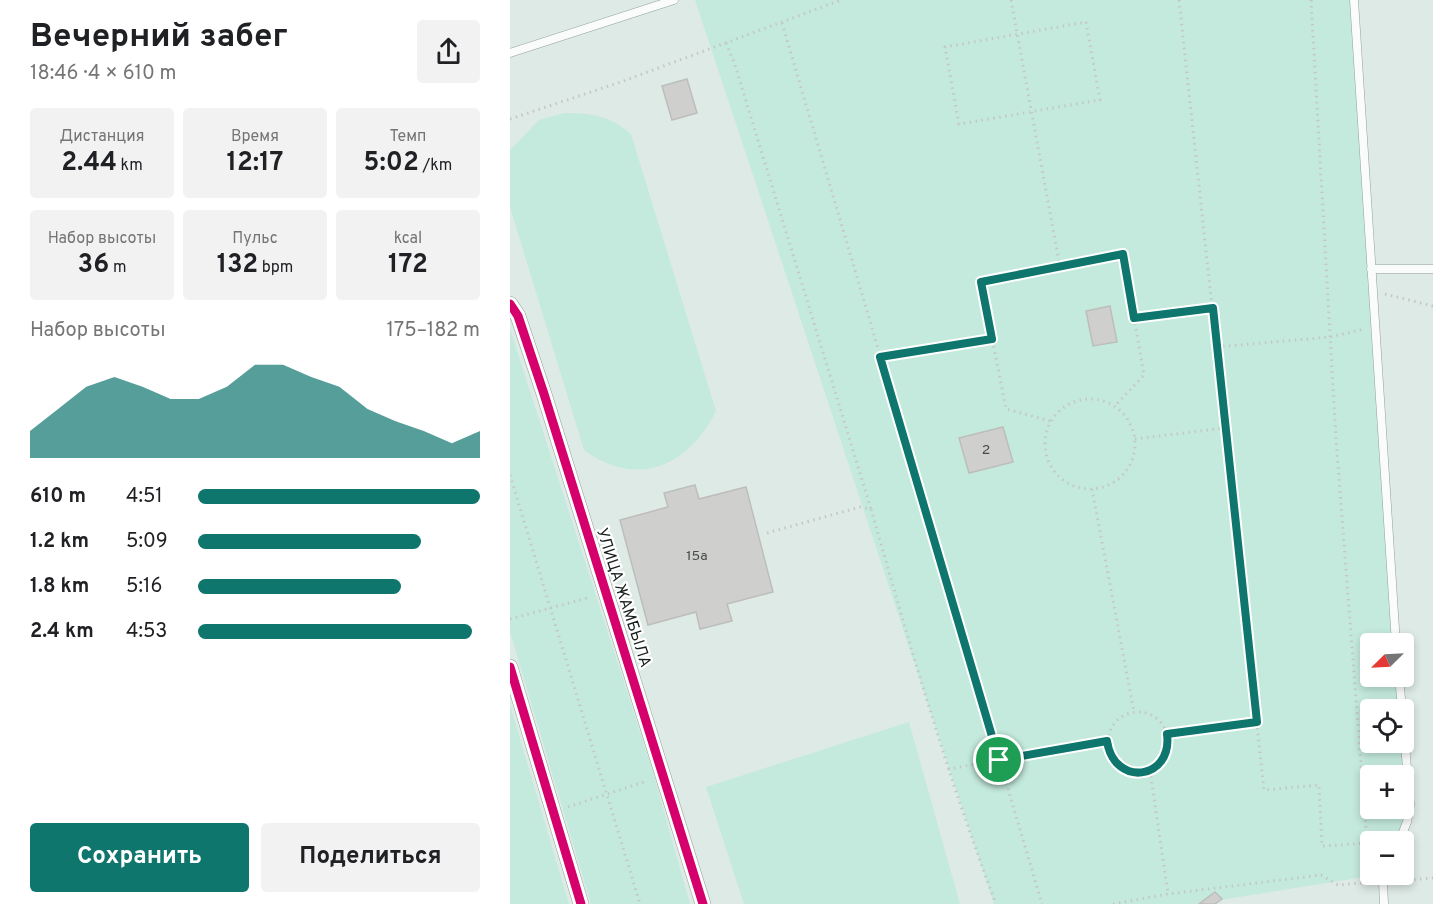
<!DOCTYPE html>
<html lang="ru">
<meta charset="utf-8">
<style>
:root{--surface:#fff;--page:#f2f2f2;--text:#202124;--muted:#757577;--accent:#0f766e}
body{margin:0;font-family:Overpass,sans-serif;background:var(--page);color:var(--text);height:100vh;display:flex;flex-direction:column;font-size:22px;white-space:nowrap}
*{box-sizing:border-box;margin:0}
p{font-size:20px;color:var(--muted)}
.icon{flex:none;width:33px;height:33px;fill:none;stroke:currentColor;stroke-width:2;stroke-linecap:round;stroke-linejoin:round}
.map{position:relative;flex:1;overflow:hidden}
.drawer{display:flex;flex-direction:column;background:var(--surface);width:510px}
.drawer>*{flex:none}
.needle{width:39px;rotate:246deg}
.buttons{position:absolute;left:850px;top:633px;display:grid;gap:12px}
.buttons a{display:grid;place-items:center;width:54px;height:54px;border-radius:6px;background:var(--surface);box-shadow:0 3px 9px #0003;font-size:30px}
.pin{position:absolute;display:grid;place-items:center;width:51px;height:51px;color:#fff;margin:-26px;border:3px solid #fff;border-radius:50%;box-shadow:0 2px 6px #0007}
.round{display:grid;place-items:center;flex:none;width:63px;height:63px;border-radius:6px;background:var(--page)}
.head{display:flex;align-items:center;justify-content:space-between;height:102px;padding:0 30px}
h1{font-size:33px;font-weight:700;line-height:45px}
.metrics{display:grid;grid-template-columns:repeat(3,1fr);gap:9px;height:102px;padding:6px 30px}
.metrics div{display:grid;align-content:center;border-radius:6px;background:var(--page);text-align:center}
.metrics b{font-size:26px;font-weight:700}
.metrics small{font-size:16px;font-weight:400}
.metrics p{font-size:16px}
.chart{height:168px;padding:12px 30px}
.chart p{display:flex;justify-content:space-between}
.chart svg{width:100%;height:108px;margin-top:6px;fill:var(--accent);opacity:.7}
.cta{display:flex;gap:12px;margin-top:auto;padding:12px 30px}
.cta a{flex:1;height:69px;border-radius:6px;background:var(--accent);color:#fff;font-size:24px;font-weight:700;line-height:69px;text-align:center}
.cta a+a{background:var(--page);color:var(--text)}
ul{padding:0 30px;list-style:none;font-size:20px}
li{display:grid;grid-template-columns:96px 72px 1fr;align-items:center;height:45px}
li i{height:15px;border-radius:8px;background:var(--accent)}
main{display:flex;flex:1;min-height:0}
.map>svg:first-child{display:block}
</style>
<main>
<section class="drawer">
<div class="head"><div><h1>Вечерний забег</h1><p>18:46 · 4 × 610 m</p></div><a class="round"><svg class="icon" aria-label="share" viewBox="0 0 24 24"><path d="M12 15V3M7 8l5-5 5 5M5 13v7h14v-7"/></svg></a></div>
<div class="metrics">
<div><p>Дистанция</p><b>2.44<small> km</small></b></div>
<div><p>Время</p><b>12:17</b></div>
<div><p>Темп</p><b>5:02<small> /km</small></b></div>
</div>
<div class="metrics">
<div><p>Набор высоты</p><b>36<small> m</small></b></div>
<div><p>Пульс</p><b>132<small> bpm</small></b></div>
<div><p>kcal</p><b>172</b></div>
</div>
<div class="chart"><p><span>Набор высоты</span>175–182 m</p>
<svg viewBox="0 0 160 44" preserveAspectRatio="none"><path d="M0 44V33L10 24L20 15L30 11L40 15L50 20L60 20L70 15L80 6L90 6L100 11L110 15L120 24L130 29L140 33L150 38L160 33V44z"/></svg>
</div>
<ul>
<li><b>610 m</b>4:51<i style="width:100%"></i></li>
<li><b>1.2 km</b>5:09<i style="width:79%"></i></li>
<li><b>1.8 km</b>5:16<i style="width:72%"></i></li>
<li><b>2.4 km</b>4:53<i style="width:97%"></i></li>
</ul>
<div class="cta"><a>Сохранить</a><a>Поделиться</a></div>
</section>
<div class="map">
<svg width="923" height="904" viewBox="0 0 923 904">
<rect width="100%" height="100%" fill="#deeae6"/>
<path fill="#c4eadd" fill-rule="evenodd" d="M 185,0 L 844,0 L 886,643 L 861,644 L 861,676 L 889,677 L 892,709 L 861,710 L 861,742 L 894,742 L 900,805 L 888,841 L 861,842 L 861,874 L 867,875 L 685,904 L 484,904 ZM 861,776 L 894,776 L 894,808 L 861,808 Z
M 55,113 C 82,113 101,116 121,134 L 206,411 C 179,466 127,489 74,450 L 0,207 L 0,150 L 29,120 Z
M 0,329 L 142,769 L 180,904 L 81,904 L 0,632 Z
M 0,705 L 59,904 L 0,904 Z
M 399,722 L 450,904 L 234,904 L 196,787 Z"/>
<path fill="#cfd0cd" stroke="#bdbebb" stroke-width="1.5" d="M 177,79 L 187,113 L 162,120 L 152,86 Z
M 600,306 L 607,342 L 583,346 L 576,311 Z
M 493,427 L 503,462 L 459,473 L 449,438 Z
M 185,485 L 189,499 L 236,487 L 263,592 L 217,604 L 222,621 L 190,629 L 186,612 L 138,625 L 110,520 L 158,507 L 154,493 Z
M 705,892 L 712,899 L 705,904 L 689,904 Z"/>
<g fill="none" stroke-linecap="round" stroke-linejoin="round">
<g stroke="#959f9b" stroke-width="9">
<path id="service" d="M 844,0 L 886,644
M 0,53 L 164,0
M 861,269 L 923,269
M 889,676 L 892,710
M 889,842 L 897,822 L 900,805 L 894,732
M 874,904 L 873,882 L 876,874"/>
</g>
<g stroke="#959f9b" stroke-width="16">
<path id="minor" d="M 0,304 L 8,316 L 34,394 L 193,904
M 0,667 L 71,904"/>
</g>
<path stroke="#c4c7c6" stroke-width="3" stroke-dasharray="1.5 4.5" stroke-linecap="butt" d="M 501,0 L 550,267
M 669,0 L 754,790 L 809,785 L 812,846 L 858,843
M 801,0 L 826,439 L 860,881
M 576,22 L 590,100 L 449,124 L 435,47 Z
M 272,23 L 532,904
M 216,43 L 224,62 L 361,509
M 0,119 L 108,83 L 331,0
M 875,294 L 923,306
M 624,318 L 702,308
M 707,347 L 820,337 L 854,329
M 370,357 L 482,339
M535 444a45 45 0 1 1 90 0a45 45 0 1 1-90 0Z
M 540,421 L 496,409 L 471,282 L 613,254 L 634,375 L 605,406
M 625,439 L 715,428
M 0,475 L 130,904
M 582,489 L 624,712
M 257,533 L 350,507 L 361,509 C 399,642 437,775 486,904
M 0,619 L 81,597
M598 742a30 30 0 1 1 60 0a30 30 0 1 1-60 0Z
M 657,734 L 747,721
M 438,769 L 597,741
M 640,770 L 658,894
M 58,807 L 137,781
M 886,881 L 923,878
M 603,904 L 658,894 L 811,875 L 828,885 L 861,882"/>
<use href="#service" stroke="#fafcfb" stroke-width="8"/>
<use href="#minor" stroke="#fafcfb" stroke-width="15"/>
<g stroke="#fff" stroke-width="13">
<path id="cycleway" d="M 0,304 L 8,316 L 34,394 L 193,904
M 0,667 L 71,904"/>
</g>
<use href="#cycleway" stroke="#d6006c" stroke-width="9"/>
</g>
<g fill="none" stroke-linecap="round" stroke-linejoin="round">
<g stroke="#fff" stroke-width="12">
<path id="route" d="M 613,254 L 624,318 L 703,308 L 747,722 L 657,734 C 663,780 604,788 597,741 L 489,760 L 370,357 L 482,339 L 471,282 Z"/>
</g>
<use href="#route" stroke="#0f766e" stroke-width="8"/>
</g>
<g text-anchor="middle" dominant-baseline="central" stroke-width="4.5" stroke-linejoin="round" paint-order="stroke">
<g font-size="14" fill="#444b48">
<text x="476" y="450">2</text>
<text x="187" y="556">15а</text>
</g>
<g font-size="16" fill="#161f1c" stroke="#fff">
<text transform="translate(113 598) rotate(72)">УЛИЦА ЖАМБЫЛА</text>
</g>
</g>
</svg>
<div class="buttons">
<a><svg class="needle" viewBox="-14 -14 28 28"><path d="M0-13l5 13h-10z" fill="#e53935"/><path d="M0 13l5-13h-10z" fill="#757577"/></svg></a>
<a><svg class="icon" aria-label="locate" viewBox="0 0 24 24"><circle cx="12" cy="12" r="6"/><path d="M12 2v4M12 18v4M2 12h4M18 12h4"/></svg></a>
<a>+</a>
<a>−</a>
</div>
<div class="pin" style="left:489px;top:760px;background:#1e9e55"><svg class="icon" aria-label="arrive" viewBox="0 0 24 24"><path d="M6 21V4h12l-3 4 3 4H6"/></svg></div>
</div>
</main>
